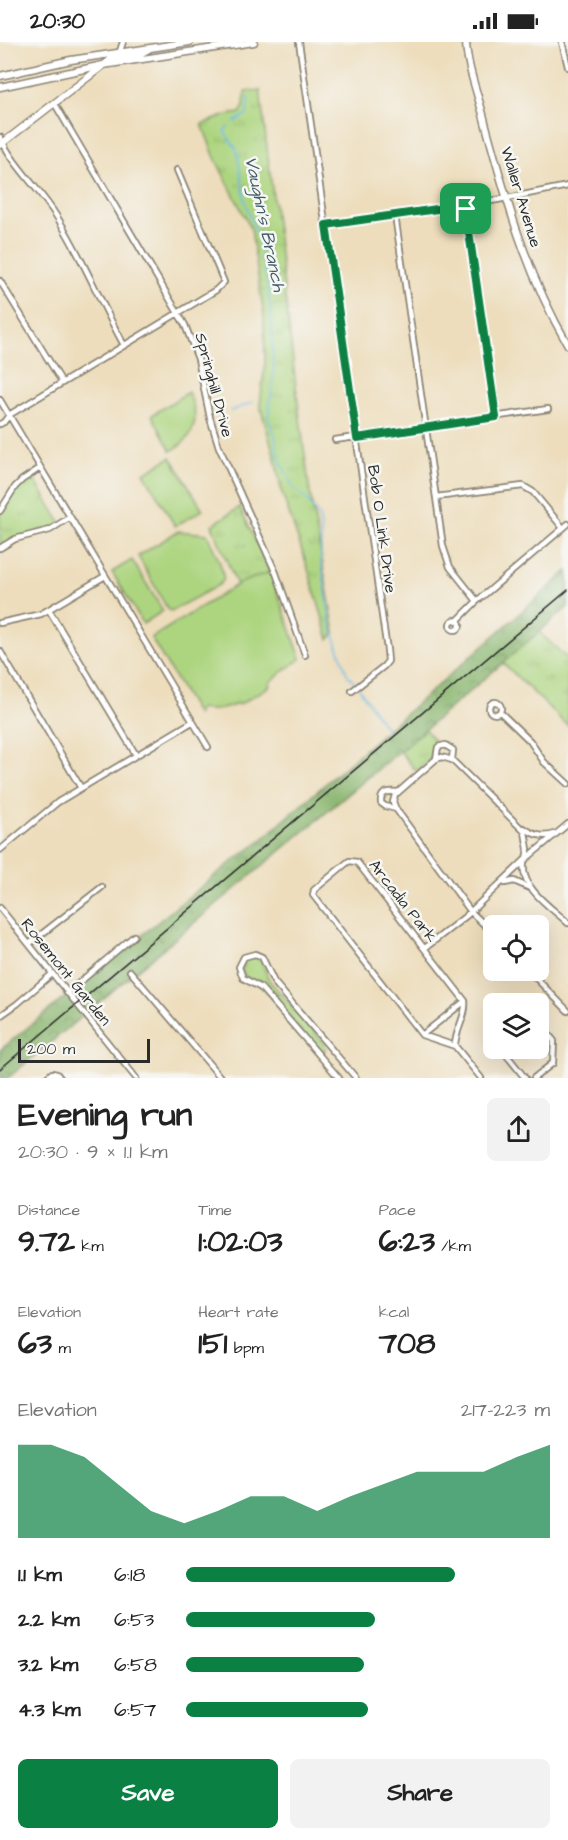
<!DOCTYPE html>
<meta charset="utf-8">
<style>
:root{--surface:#fff;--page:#f2f2f2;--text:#222;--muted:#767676;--accent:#0b8043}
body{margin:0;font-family:"Architects Daughter",sans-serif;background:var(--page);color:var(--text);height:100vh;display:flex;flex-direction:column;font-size:22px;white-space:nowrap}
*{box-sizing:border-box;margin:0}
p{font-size:20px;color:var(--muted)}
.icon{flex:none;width:33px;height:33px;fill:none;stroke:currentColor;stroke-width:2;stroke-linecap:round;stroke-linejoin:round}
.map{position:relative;height:1036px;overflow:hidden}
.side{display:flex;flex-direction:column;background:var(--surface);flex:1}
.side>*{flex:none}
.tools{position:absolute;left:483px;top:873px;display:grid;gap:12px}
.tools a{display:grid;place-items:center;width:66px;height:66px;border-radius:9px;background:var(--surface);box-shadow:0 6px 24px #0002;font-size:30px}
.scale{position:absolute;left:18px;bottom:15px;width:132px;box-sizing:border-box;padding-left:6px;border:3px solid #2b2b2b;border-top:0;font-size:16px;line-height:21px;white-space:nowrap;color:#2b2b2b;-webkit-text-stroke:4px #f6f6f2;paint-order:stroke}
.pin{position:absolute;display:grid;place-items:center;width:51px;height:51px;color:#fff;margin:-26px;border-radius:12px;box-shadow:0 3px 9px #0006}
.round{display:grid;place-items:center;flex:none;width:63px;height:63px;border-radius:9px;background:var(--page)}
.head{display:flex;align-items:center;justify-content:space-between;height:102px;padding:0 18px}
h1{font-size:33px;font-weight:700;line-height:45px}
.stats{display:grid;grid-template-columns:repeat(3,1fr);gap:9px;height:102px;padding:6px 18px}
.stats div{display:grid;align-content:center}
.stats b{font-size:30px;font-weight:700}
.stats small{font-size:16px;font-weight:400}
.stats p{font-size:16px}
.chart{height:168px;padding:12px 18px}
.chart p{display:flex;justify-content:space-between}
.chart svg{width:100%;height:108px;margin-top:6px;fill:var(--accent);opacity:.7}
.button{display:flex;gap:12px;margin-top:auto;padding:12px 18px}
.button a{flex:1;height:69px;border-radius:9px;background:var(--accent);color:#fff;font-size:24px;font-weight:700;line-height:69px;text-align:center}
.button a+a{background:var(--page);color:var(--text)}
ul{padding:0 18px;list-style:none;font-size:20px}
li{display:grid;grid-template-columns:96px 72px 1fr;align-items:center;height:45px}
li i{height:15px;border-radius:8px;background:var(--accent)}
.status{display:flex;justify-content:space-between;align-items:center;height:42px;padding:0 30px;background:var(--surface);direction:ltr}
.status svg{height:16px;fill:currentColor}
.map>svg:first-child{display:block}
</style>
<div class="status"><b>20:30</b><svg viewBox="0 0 49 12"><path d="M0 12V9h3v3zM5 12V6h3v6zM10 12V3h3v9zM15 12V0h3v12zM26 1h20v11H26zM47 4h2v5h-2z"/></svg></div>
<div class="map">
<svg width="568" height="1036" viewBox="0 0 568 1036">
<defs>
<pattern id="grass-tufts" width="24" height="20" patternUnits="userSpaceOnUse" patternTransform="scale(1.5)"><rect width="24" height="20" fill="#add580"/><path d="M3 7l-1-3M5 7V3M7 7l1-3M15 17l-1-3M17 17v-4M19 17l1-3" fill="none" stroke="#95b76f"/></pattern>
<pattern id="forest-crowns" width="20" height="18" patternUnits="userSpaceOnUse" patternTransform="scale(1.5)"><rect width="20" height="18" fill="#8ab66e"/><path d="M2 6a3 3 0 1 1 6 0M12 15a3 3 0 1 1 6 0" fill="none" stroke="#71945b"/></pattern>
</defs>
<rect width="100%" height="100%" fill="#f6f6f2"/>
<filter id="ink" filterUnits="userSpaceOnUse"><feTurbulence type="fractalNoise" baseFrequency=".0167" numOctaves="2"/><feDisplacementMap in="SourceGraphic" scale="12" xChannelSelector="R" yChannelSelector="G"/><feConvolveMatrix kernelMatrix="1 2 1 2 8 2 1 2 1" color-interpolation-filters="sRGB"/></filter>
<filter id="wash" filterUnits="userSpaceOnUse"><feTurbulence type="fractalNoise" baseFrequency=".008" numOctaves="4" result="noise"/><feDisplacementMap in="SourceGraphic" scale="24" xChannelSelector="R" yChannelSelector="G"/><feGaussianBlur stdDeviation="1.35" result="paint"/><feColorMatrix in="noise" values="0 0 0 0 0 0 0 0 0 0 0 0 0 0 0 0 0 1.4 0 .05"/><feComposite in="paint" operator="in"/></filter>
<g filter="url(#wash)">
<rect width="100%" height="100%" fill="#edddbc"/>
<path fill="url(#grass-tufts)" stroke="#6c8056" stroke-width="1.5" d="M 260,48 L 299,369 L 310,451 L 335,591 L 329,597 L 305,517 L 282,451 L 275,416 L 260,363 L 265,321 L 264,274 L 251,187 L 215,116 L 202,82 L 227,73 L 240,71 L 244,64 L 245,50 Z
M 31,432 L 61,481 L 56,485 L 20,495 L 0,506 L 0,469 L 9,454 Z
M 240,465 L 270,530 L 237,543 L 212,483 Z
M 539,590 L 568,617 L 568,684 L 502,620 Z
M 425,687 L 437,702 L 431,716 L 416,729 L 400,709 Z
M 254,914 L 262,920 L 269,938 L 325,1002 L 326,1005 L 324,1010 L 318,1009 L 261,943 L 247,936 L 242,930 L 243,919 Z"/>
<path fill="url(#forest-crowns)" stroke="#5a704c" stroke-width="1.5" d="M 568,529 L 568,565 L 400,709 L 8,1036 L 0,1036 L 0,1008 L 233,819 L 258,801 Z"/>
<path fill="#add580" stroke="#6c8056" stroke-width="1.5" d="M 188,350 C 200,374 197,395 171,409 L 152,373 Z
M 171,415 L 203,468 L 175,484 L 144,431 Z
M 178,489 L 207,492 L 220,521 L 224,537 L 219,543 L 171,569 L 168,568 L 138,514 Z
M 132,518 L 163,569 L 143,582 L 112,530 Z
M 270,530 L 301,617 L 287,626 L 269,641 L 270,644 L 239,663 L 238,661 C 225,668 215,669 200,667 L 197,673 L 151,596 L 240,541 Z"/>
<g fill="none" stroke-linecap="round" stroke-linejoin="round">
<path stroke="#6ab8e4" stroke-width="1.5" d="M 234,80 L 247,72 L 248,55
M 228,85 L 224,89 L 237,108 L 245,160 L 258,195 L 267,238 L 271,271 L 274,330 L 268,376 L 275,394 L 278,414 L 287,433 L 294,447 L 307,458 L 319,475 L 321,486 L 321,518 L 331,584 L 347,632 L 356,642
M 231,369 L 253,360
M 359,646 L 388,690"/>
</g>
</g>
<g filter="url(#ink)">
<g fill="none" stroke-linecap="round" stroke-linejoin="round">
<g stroke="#8c8474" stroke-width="8">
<path id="minor" d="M 299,0 L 387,608 L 388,619 L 384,624 L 352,649
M 562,0 L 568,25
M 120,9 L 123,0
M 55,62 L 185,283 L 198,317 L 210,376 L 219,405 L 276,531 L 305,613
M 0,95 C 14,125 40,147 57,175 C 83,216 100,260 124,303
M 465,163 L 496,375
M 395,173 L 443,504 L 450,525 L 477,559
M 326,183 L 497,158 L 568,144
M 0,239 L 62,340
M 0,358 L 208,705
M 0,382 L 4,380 L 9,373 L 216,248 L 224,240 L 177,128
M 335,398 L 548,367
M 436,455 L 523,444 L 533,450 L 563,486
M 0,469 L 15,445 L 22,438 L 40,426
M 0,506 L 15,497 L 50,488 L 70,475
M 49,568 L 136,713
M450 583a5 5 0 1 1 10 0a5 5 0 1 1-10 0Z
M 457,579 L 477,559 L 568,482
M 0,581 L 41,572 L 105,534
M 0,609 L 81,746
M489 666a6 6 0 1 1 12 0a6 6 0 1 1-12 0Z
M 500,670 L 530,699 L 544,720 L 568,742
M 436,717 L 438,705 L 445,703 L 453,708 L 452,718
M 396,767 L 385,764 L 381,761 C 380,750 388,749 397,750
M 524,786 C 534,793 543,796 555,792
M 0,808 L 58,760 L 192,680
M 524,821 C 520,846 552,866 568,881
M 505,841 L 514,839 L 530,846
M 0,866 L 136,1036
M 494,892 L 471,870 L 396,767 L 393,760 L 395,753 L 436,717 L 442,715 L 452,718 L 525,790 L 528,807 L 526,817
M 29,902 L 102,845
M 425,906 L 466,874 L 526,817 L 568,782
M 528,928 L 568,969
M 130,929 L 221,1036
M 67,951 L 134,894
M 0,974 L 17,962 L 52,932
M 422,993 L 465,959
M 455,1004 C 455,988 467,974 465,959 L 357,820 L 349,819 L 314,848 L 313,853 L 422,993 L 455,1004 L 481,1036
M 501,1006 L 525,1036
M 46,1036 L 52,1031 L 57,1032 L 60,1036
M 339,1036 L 261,946 L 243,936 L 239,925 L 244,915 L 255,912 L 262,915 L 274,940 L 356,1036
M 534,1036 L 553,1021 L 554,999 L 544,987 L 538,985"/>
</g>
<g stroke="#8c8474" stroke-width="9">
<path id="major" d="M 466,0 C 467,26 479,55 485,80 C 506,158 527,233 568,303
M 0,34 L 71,18 L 190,0
M 0,45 L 103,23 L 254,0
M 0,103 L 113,16 L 142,11 L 149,7"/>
</g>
<use href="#minor" stroke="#fff" stroke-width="4.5"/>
<use href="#major" stroke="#fff" stroke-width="6"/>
<path stroke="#2b2b2b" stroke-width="1.5" d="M 0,1027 L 568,548"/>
</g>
</g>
<g fill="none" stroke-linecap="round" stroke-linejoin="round" filter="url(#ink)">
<g stroke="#fff" stroke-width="12">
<path id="route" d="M 465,163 L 496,375 L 357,396 L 326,183 Z"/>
</g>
<use href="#route" stroke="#0b8043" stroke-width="8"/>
</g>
<g text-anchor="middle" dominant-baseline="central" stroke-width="5" stroke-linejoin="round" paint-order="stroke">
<g font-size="16" fill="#2b2b2b" stroke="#f6f6f2">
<text transform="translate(521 155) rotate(73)">Waller Avenue</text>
<text transform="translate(214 343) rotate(75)">Springhill Drive</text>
<text transform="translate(382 487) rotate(82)">Bob O Link Drive</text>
<text transform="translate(403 859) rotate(52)">Arcadia Park</text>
<text transform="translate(66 930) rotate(51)">Rosemont Garden</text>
</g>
<g font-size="18" font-style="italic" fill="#415c6c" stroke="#f6f6f2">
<text transform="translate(265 182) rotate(78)">Vaughn's Branch</text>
</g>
</g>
</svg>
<div class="tools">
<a><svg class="icon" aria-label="locate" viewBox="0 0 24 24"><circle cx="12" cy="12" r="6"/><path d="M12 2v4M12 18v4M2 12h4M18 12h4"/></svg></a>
<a><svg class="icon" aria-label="layers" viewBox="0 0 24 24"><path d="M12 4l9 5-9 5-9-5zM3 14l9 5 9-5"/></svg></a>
</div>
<div class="scale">200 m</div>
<div class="pin" style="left:466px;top:167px;background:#1e9e55"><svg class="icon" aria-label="arrive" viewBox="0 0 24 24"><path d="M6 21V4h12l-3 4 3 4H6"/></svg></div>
</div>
<section class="side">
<div class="head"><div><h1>Evening run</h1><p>20:30 · 9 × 1.1 km</p></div><a class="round"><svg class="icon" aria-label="share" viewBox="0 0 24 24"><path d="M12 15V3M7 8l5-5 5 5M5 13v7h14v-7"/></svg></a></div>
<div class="stats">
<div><p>Distance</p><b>9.72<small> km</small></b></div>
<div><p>Time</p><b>1:02:03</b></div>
<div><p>Pace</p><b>6:23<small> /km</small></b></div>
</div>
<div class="stats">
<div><p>Elevation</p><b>63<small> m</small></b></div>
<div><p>Heart rate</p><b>151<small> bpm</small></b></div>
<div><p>kcal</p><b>708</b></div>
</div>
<div class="chart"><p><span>Elevation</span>217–223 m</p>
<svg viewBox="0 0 160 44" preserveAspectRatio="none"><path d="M0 44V6L10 6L20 11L30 22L40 33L50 38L60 33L70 27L80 27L90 33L100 27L110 22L120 17L130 17L140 17L150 11L160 6V44z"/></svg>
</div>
<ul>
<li><b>1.1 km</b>6:18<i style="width:74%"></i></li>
<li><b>2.2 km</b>6:53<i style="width:52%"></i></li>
<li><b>3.2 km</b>6:58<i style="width:49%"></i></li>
<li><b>4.3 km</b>6:57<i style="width:50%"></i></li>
</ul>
<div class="button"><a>Save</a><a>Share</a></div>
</section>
